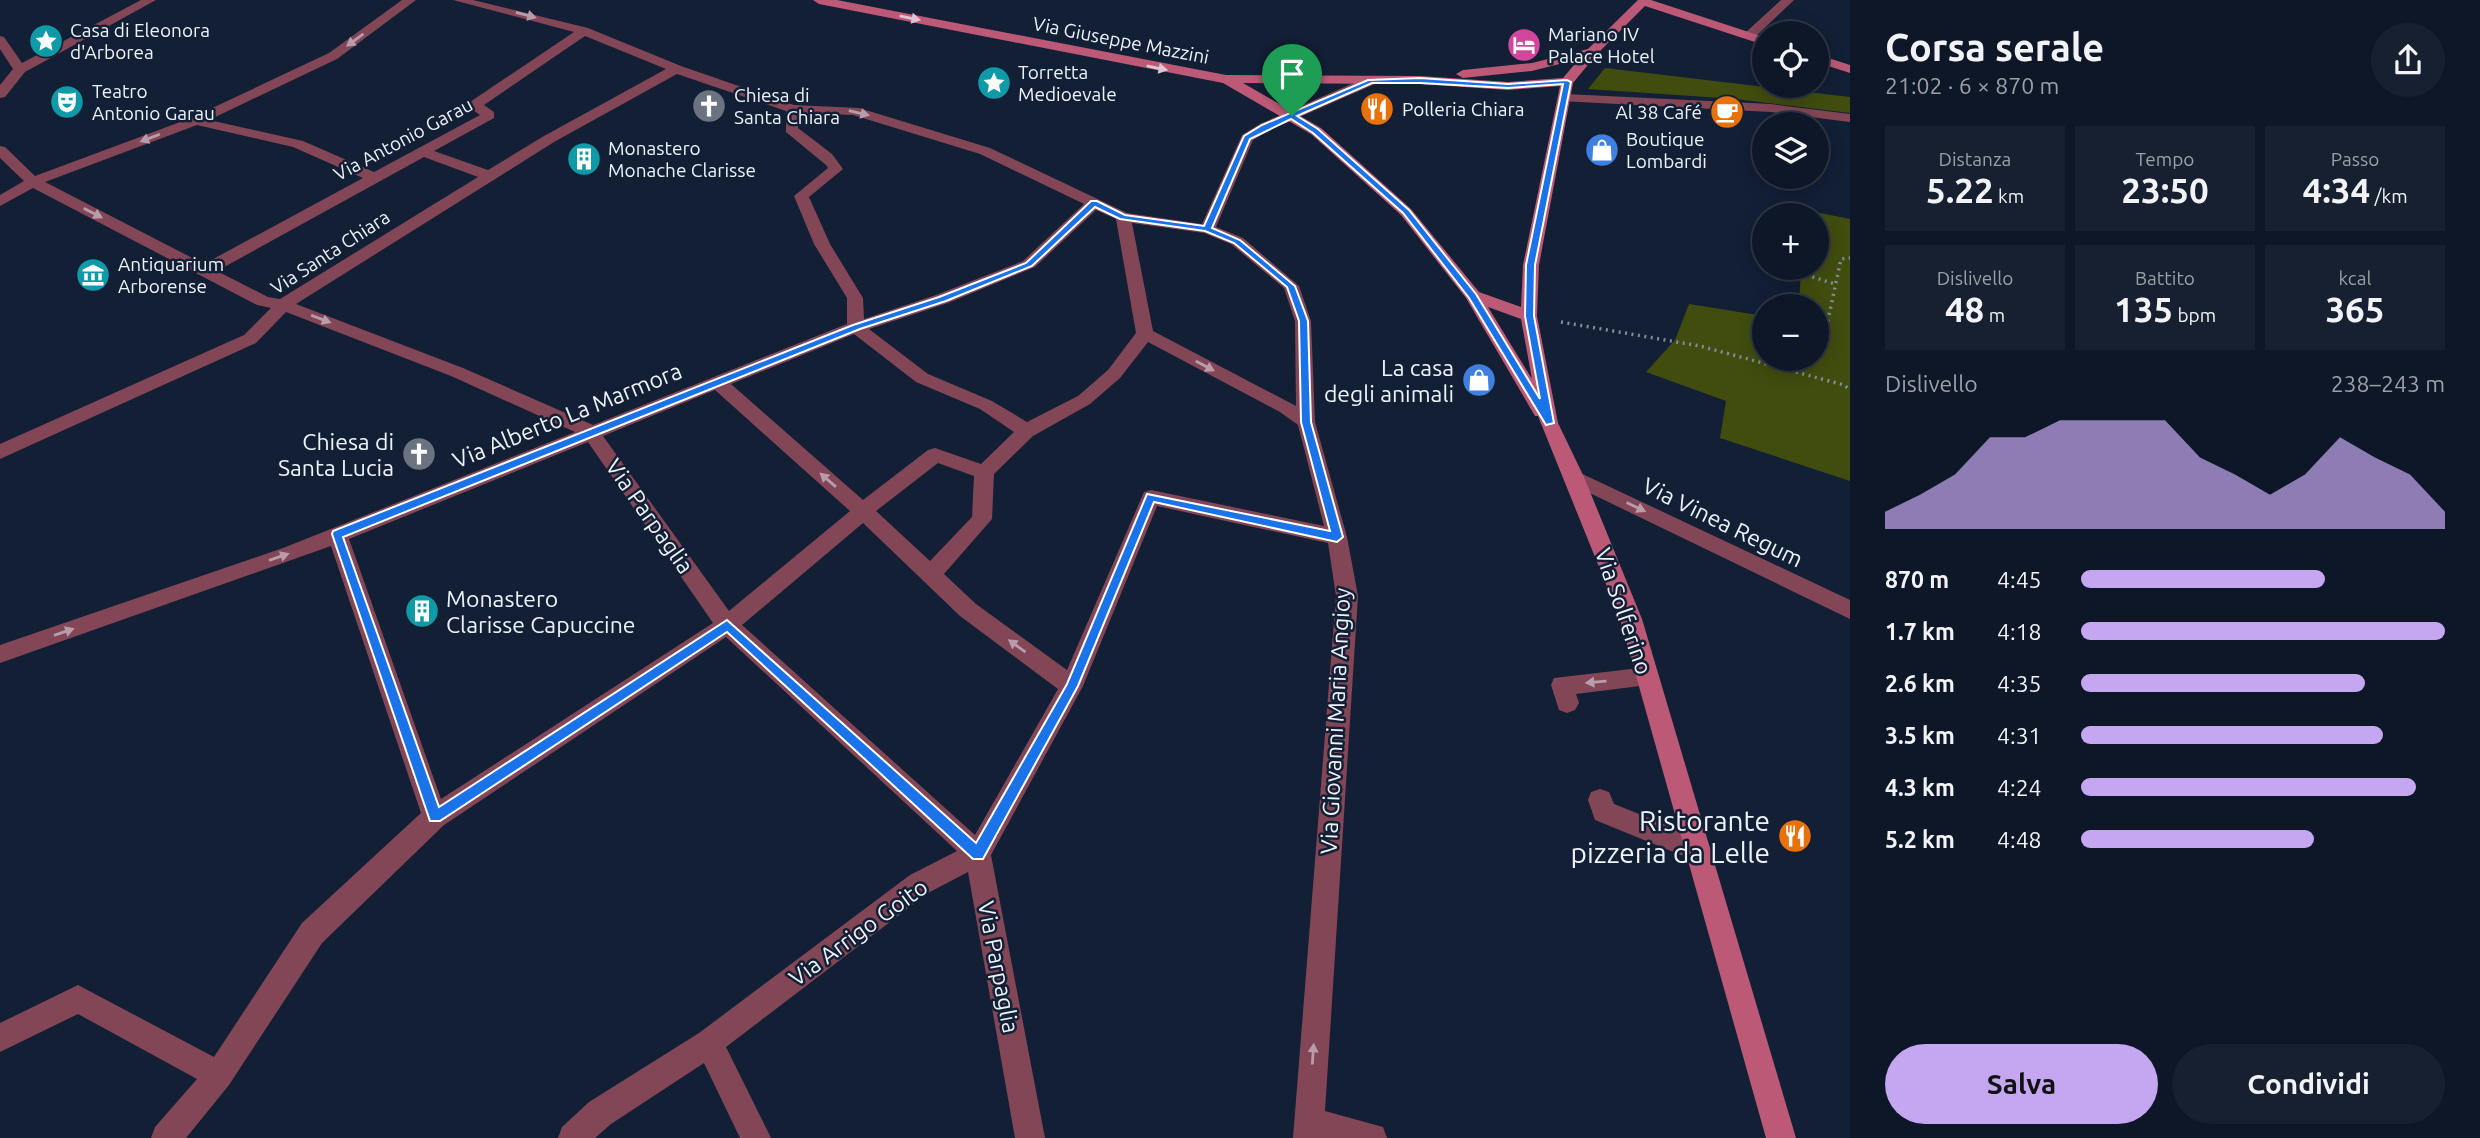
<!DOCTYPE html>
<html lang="it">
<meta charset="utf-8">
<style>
:root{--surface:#0e1728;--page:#172030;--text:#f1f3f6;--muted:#9b9fa8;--line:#2e3645;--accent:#c5a7f1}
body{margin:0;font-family:Ubuntu,sans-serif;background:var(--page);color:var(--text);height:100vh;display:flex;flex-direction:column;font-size:26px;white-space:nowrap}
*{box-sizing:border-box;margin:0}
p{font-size:23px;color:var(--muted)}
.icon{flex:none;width:38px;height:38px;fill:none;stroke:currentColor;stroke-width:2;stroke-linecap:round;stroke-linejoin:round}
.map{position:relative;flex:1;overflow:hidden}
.drawer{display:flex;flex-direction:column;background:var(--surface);width:630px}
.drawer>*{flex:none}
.tools{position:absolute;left:1752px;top:21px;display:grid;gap:14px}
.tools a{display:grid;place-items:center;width:77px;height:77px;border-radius:50%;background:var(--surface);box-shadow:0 4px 18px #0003,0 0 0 2px var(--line);font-size:35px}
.pin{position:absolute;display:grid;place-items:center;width:60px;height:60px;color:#fff;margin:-72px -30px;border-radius:50% 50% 50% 0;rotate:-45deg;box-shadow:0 0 7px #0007}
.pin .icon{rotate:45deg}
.round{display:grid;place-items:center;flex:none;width:74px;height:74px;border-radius:37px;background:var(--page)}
.head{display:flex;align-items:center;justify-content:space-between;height:119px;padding:0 35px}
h1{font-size:38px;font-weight:700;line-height:52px}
.metrics{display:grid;grid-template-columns:repeat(3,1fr);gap:10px;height:119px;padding:7px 35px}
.metrics div{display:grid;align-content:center;border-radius:0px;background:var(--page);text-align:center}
.metrics b{font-size:35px;font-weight:700}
.metrics small{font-size:19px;font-weight:400}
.metrics p{font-size:19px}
.chart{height:196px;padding:14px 35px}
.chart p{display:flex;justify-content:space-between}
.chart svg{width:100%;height:126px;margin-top:7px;fill:var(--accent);opacity:.7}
.action{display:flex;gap:14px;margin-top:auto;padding:14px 35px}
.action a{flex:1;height:80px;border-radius:42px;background:var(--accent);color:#111;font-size:28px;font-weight:700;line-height:80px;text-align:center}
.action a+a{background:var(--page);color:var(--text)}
ul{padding:0 35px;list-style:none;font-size:23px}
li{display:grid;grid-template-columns:112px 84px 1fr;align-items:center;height:52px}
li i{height:18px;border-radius:9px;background:var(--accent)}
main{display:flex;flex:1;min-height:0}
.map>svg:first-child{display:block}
</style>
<main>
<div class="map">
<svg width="1850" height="1138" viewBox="0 0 1850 1138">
<rect width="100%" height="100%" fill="#121f35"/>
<path fill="#414d0f" d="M 1605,68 L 1850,97 L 1850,113 L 1736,99 L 1588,89 Z
M 1805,210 L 1850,219 L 1850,481 L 1720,438 L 1726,401 L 1646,372 L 1675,340 L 1689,304 L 1764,316 L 1764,359 L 1816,359 L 1816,306 L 1799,306 L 1801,268 L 1816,268 L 1816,215 L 1785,215 Z"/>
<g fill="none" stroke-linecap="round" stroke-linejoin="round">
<path stroke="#838c9c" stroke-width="3.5" stroke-dasharray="2 4.5" stroke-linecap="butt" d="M 1800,273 L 1835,284
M 1561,322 L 1700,346 L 1844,385 L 1850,390
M 1825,334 L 1841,259 L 1850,258"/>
<path fill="#834657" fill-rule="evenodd" d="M 1648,667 L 1656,670 L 1659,677 L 1656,684 L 1576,694 L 1579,703 L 1575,710 L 1567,713 L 1559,710 L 1551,685 L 1554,678 Z
M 1600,789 L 1609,792 L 1614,804 L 1707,841 L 1711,850 L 1707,859 L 1698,862 L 1595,820 L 1588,800 L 1591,792 Z"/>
<path fill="#834657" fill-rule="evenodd" d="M 141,0 L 156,0 L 25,72 L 5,97 L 0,98 L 0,85 L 13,69 L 0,49 L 0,36 L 4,37 L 22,63 Z
M 402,0 L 416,0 L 337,59 L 209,120 L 303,141 L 374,172 L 480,115 L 470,108 L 470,102 L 574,32 L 453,0 L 473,0 L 588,28 L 681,66 L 794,105 L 859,108 L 990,148 L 1127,213 L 1202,224 L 1242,135 L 1260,124 L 1365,78 L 1375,78 L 1375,84 L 1270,130 L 1253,140 L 1216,227 L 1243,238 L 1299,286 L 1311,321 L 1315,422 L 1347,537 L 1358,596 L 1325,1111 L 1383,1127 L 1387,1138 L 1293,1138 L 1336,596 L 1328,543 L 1157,506 L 1083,686 L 991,855 L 1045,1138 L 1015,1138 L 968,872 L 928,893 L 726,1047 L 771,1138 L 740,1138 L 704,1063 L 611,1124 L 595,1138 L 558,1138 L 562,1127 L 589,1102 L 699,1033 L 910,875 L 957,851 L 726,637 L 444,825 L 322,943 L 229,1085 L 186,1138 L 151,1138 L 155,1127 L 197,1079 L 78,1014 L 0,1052 L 0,1023 L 78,985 L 214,1057 L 302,923 L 421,813 L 331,546 L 0,663 L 0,645 L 283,548 L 575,432 L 451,376 L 286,312 L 256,343 L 0,459 L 0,444 L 244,335 L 271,308 L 257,305 L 33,188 L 0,206 L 0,195 L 24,181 L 0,158 L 0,146 L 5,147 L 35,176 L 191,118 L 329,53 ZM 585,36 L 666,69 L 544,136 L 488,170 L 434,151 L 494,118 L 494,112 L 484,105 ZM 677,74 L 786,111 L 786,132 L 826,165 L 828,168 L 794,196 L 814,244 L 847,298 L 847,324 L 593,425 L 463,368 L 296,304 L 554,142 ZM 799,113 L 853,115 L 980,154 L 1084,204 L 1023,261 L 936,295 L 864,319 L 863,298 L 830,244 L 809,197 L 843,169 L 832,154 L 798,128 ZM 197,125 L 293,147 L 363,178 L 204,264 L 45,182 ZM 424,157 L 478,177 L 280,299 L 268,297 L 217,271 ZM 1096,210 L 1116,219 L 1136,333 L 1108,370 L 1078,396 L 1027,422 L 992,401 L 928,374 L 869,329 L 948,303 L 1035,267 ZM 1132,223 L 1204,233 L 1231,244 L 1284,288 L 1295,321 L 1296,406 L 1153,331 ZM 854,334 L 916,382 L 980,409 L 1014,432 L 981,464 L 935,448 L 928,450 L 863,500 L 731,384 ZM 1148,342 L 1280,412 L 1298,425 L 1324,526 L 1151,490 L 1144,492 L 1067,670 L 976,604 L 944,574 L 992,519 L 994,474 L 1033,436 L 1090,404 L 1120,378 ZM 715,390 L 850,511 L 729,611 L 603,436 ZM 588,442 L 713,623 L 441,799 L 349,539 ZM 938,463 L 974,476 L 972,517 L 930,561 L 876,511 ZM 863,523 L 960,616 L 1058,689 L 975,835 L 742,625 Z
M 1781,0 L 1794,0 L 1753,39 L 1745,39 L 1745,33 Z
M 1565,94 L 1771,104 L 1850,114 L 1850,122 L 1771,112 L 1560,101 L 1560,95 Z
M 1574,470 L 1850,600 L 1850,619 L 1567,482 L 1564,477 L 1567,472 Z"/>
<path fill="#bb5976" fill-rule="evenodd" d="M 813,0 L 837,0 L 1226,75 L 1420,76 L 1508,82 L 1563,78 L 1579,59 L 1532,71 L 1463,78 L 1456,74 L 1463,70 L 1532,63 L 1588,49 L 1638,0 L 1651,0 L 1764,37 L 1764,45 L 1645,6 L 1596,55 L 1573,83 L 1539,265 L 1537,316 L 1558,423 L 1584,477 L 1642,619 L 1796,1138 L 1766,1138 L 1620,619 L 1538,416 L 1535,416 L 1466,298 L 1401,215 L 1311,134 L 1223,83 L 819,4 ZM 1243,83 L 1420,84 L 1508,90 L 1560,86 L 1523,265 L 1521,307 L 1479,292 L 1411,209 L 1321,128 ZM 1488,307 L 1521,319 L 1532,379 Z
M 1816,54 L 1850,65 L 1850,73 L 1816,62 Z"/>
</g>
<defs><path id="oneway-solid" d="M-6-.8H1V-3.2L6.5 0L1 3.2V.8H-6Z" transform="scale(1.75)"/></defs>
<g fill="#b89caa">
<use href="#oneway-solid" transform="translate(526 15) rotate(15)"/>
<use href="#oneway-solid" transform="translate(355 40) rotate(144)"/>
<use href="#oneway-solid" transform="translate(859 113) rotate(13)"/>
<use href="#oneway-solid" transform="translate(150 138) rotate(159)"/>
<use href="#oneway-solid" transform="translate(93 213) rotate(27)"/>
<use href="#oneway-solid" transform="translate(321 319) rotate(21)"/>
<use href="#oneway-solid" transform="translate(1205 366) rotate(28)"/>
<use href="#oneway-solid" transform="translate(828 480) rotate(-139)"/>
<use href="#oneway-solid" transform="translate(1636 507) rotate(26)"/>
<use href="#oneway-solid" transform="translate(279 557) rotate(-19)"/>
<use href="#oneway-solid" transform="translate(64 632) rotate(-19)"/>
<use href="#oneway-solid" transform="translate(1017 646) rotate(-144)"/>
<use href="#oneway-solid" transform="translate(1596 682) rotate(175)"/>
<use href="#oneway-solid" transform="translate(1313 1054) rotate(-86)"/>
</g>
<g fill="#dec5d4">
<use href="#oneway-solid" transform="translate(910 18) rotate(11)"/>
<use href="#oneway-solid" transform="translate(1157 68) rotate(11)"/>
</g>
<path fill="#1a73e8" stroke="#fff" stroke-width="2" fill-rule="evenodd" d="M 1420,78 L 1508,84 L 1567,80 L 1571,82 L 1535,265 L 1534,316 L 1554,423 L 1546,425 L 1469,298 L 1403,213 L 1313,133 L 1291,119 L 1250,139 L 1212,228 L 1240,240 L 1295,286 L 1308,321 L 1311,422 L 1343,537 L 1337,542 L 1154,502 L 1078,686 L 983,859 L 973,859 L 727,632 L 440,821 L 430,821 L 332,534 L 333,531 L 853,325 L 939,297 L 1026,263 L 1091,201 L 1097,201 L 1125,215 L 1204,226 L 1244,136 L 1262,125 L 1368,80 ZM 1372,83 L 1420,83 L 1508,88 L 1563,84 L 1526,265 L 1525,316 L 1540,399 L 1476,294 L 1409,210 L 1318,129 L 1297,116 ZM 1095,207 L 1120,219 L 1205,231 L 1234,243 L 1287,287 L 1299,321 L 1301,422 L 1330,531 L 1147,494 L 1067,684 L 976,843 L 727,620 L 439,807 L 343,537 L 860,329 L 946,301 L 1032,266 Z"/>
<defs>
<g id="sight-disc" transform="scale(1.75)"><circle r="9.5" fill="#0f9aa8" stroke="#121f35"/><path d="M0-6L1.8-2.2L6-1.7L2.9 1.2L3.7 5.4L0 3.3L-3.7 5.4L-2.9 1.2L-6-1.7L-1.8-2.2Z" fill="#fff"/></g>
<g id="hotel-disc" transform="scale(1.75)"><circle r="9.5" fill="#d1479c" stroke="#121f35"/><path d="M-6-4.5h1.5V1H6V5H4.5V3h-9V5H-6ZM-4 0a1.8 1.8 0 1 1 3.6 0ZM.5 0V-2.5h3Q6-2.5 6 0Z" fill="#fff"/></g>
<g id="theatre-disc" transform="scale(1.75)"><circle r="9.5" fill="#0f9aa8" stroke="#121f35"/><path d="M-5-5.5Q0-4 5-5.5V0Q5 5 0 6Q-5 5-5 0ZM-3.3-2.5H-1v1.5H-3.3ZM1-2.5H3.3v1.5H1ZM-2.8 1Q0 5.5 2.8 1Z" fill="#fff"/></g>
<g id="church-disc" transform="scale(1.75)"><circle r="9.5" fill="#6b7280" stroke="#121f35"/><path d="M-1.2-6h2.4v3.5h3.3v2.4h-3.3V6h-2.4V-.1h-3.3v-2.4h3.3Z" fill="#fff"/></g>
<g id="restaurant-disc" transform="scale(1.75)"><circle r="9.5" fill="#e8710a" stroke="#121f35"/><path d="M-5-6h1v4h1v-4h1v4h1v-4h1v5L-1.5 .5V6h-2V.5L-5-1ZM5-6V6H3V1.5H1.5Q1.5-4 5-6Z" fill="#fff"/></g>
<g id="cafe-disc" transform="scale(1.75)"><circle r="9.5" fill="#e8710a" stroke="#121f35"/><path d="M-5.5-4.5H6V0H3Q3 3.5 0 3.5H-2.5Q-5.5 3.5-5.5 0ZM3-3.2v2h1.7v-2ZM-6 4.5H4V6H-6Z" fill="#fff"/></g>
<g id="shop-disc" transform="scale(1.75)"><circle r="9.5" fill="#3f7fe0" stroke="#121f35"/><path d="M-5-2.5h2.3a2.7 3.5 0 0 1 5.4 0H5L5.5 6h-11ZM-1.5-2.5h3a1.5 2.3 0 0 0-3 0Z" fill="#fff"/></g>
<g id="building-disc" transform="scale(1.75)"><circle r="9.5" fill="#0f9aa8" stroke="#121f35"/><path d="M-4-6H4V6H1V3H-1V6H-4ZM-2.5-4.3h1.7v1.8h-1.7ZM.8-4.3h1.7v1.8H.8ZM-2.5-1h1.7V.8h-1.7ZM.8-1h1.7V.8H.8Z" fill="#fff"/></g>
<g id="museum-disc" transform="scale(1.75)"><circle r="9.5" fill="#0f9aa8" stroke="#121f35"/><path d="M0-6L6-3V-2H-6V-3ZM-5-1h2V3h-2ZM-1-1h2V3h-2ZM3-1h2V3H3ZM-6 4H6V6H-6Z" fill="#fff"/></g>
</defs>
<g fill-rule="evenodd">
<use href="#sight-disc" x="46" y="41"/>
<use href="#hotel-disc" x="1524" y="45"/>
<use href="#sight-disc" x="994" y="83"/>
<use href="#theatre-disc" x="67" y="102"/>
<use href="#church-disc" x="709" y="106"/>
<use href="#restaurant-disc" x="1377" y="109"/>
<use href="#cafe-disc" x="1727" y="112"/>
<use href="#shop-disc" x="1602" y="150"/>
<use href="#building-disc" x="584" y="159"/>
<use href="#museum-disc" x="93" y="275"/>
<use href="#shop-disc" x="1479" y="380"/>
<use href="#church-disc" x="419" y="454"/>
<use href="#building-disc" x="422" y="611"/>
<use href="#restaurant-disc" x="1795" y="836"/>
</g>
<g text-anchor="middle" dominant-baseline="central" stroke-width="5" stroke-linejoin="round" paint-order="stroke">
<g font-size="19" fill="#edf3fc" stroke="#121f35" text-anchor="start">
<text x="70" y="30">Casa di Eleonora<tspan x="70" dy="22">d'Arborea</tspan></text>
<text x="1548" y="34">Mariano IV<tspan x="1548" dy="22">Palace Hotel</tspan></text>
<text x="1018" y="72">Torretta<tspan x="1018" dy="22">Medioevale</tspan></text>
<text x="92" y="91">Teatro<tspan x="92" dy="22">Antonio Garau</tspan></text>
<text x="734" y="95">Chiesa di<tspan x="734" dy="22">Santa Chiara</tspan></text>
<text x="1402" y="109">Polleria Chiara</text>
<text x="1702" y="112" text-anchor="end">Al 38 Café</text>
<text x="1626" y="139">Boutique<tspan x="1626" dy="22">Lombardi</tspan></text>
<text x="608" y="148">Monastero<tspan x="608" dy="22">Monache Clarisse</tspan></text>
<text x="118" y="264">Antiquarium<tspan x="118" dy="22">Arborense</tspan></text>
</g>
<g font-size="19" fill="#edf3fc" stroke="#121f35">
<text transform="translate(1121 40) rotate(11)">Via Giuseppe Mazzini</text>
<text transform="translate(403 139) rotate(-28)">Via Antonio Garau</text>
<text transform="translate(330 252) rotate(-33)">Via Santa Chiara</text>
</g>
<g font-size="23" fill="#edf3fc" stroke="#121f35" text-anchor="end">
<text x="1454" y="367">La casa<tspan x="1454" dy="26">degli animali</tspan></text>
<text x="394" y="441">Chiesa di<tspan x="394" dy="26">Santa Lucia</tspan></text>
<text x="446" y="598" text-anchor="start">Monastero<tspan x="446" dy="26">Clarisse Capuccine</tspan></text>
</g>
<g font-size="23" fill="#edf3fc" stroke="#121f35">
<text transform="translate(567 415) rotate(-22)">Via Alberto La Marmora</text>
<text transform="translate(650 516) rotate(55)">Via Parpaglia</text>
<text transform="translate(1723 522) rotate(26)">Via Vinea Regum</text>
<text transform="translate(1624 611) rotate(71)">Via Solferino</text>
<text transform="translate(1335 721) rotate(-87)">Via Giovanni Maria Angioy</text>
<text transform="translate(858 932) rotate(-36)">Via Arrigo Goito</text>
<text transform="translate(999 967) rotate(79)">Via Parpaglia</text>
</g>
<g font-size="28" fill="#edf3fc" stroke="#121f35" text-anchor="end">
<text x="1770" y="820">Ristorante<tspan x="1770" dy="32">pizzeria da Lelle</tspan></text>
</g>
</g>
</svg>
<div class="tools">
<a><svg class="icon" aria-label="locate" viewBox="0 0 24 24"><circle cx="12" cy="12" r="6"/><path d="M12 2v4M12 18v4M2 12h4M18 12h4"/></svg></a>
<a><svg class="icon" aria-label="layers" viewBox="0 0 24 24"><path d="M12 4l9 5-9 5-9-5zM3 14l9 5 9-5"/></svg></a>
<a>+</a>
<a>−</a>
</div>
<div class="pin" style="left:1292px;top:116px;background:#1e9e55"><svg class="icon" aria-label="arrive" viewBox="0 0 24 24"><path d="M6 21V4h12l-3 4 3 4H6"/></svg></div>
</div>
<section class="drawer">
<div class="head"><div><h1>Corsa serale</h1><p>21:02 · 6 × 870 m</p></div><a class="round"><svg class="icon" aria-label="share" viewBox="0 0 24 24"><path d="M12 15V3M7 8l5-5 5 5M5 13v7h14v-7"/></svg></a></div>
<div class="metrics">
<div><p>Distanza</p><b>5.22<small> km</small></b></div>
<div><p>Tempo</p><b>23:50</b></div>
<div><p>Passo</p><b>4:34<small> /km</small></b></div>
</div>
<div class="metrics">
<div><p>Dislivello</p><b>48<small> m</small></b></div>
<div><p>Battito</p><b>135<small> bpm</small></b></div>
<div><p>kcal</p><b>365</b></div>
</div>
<div class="chart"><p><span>Dislivello</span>238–243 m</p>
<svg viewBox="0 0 160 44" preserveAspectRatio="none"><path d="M0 44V38L10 32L20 25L30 12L40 12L50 6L60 6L70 6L80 6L90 19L100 25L110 32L120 25L130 12L140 19L150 25L160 38V44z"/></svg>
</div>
<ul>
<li><b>870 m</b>4:45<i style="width:67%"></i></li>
<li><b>1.7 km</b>4:18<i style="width:100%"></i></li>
<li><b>2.6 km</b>4:35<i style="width:78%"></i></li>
<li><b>3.5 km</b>4:31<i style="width:83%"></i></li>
<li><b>4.3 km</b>4:24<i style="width:92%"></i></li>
<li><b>5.2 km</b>4:48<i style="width:64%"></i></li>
</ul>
<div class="action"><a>Salva</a><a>Condividi</a></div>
</section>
</main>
